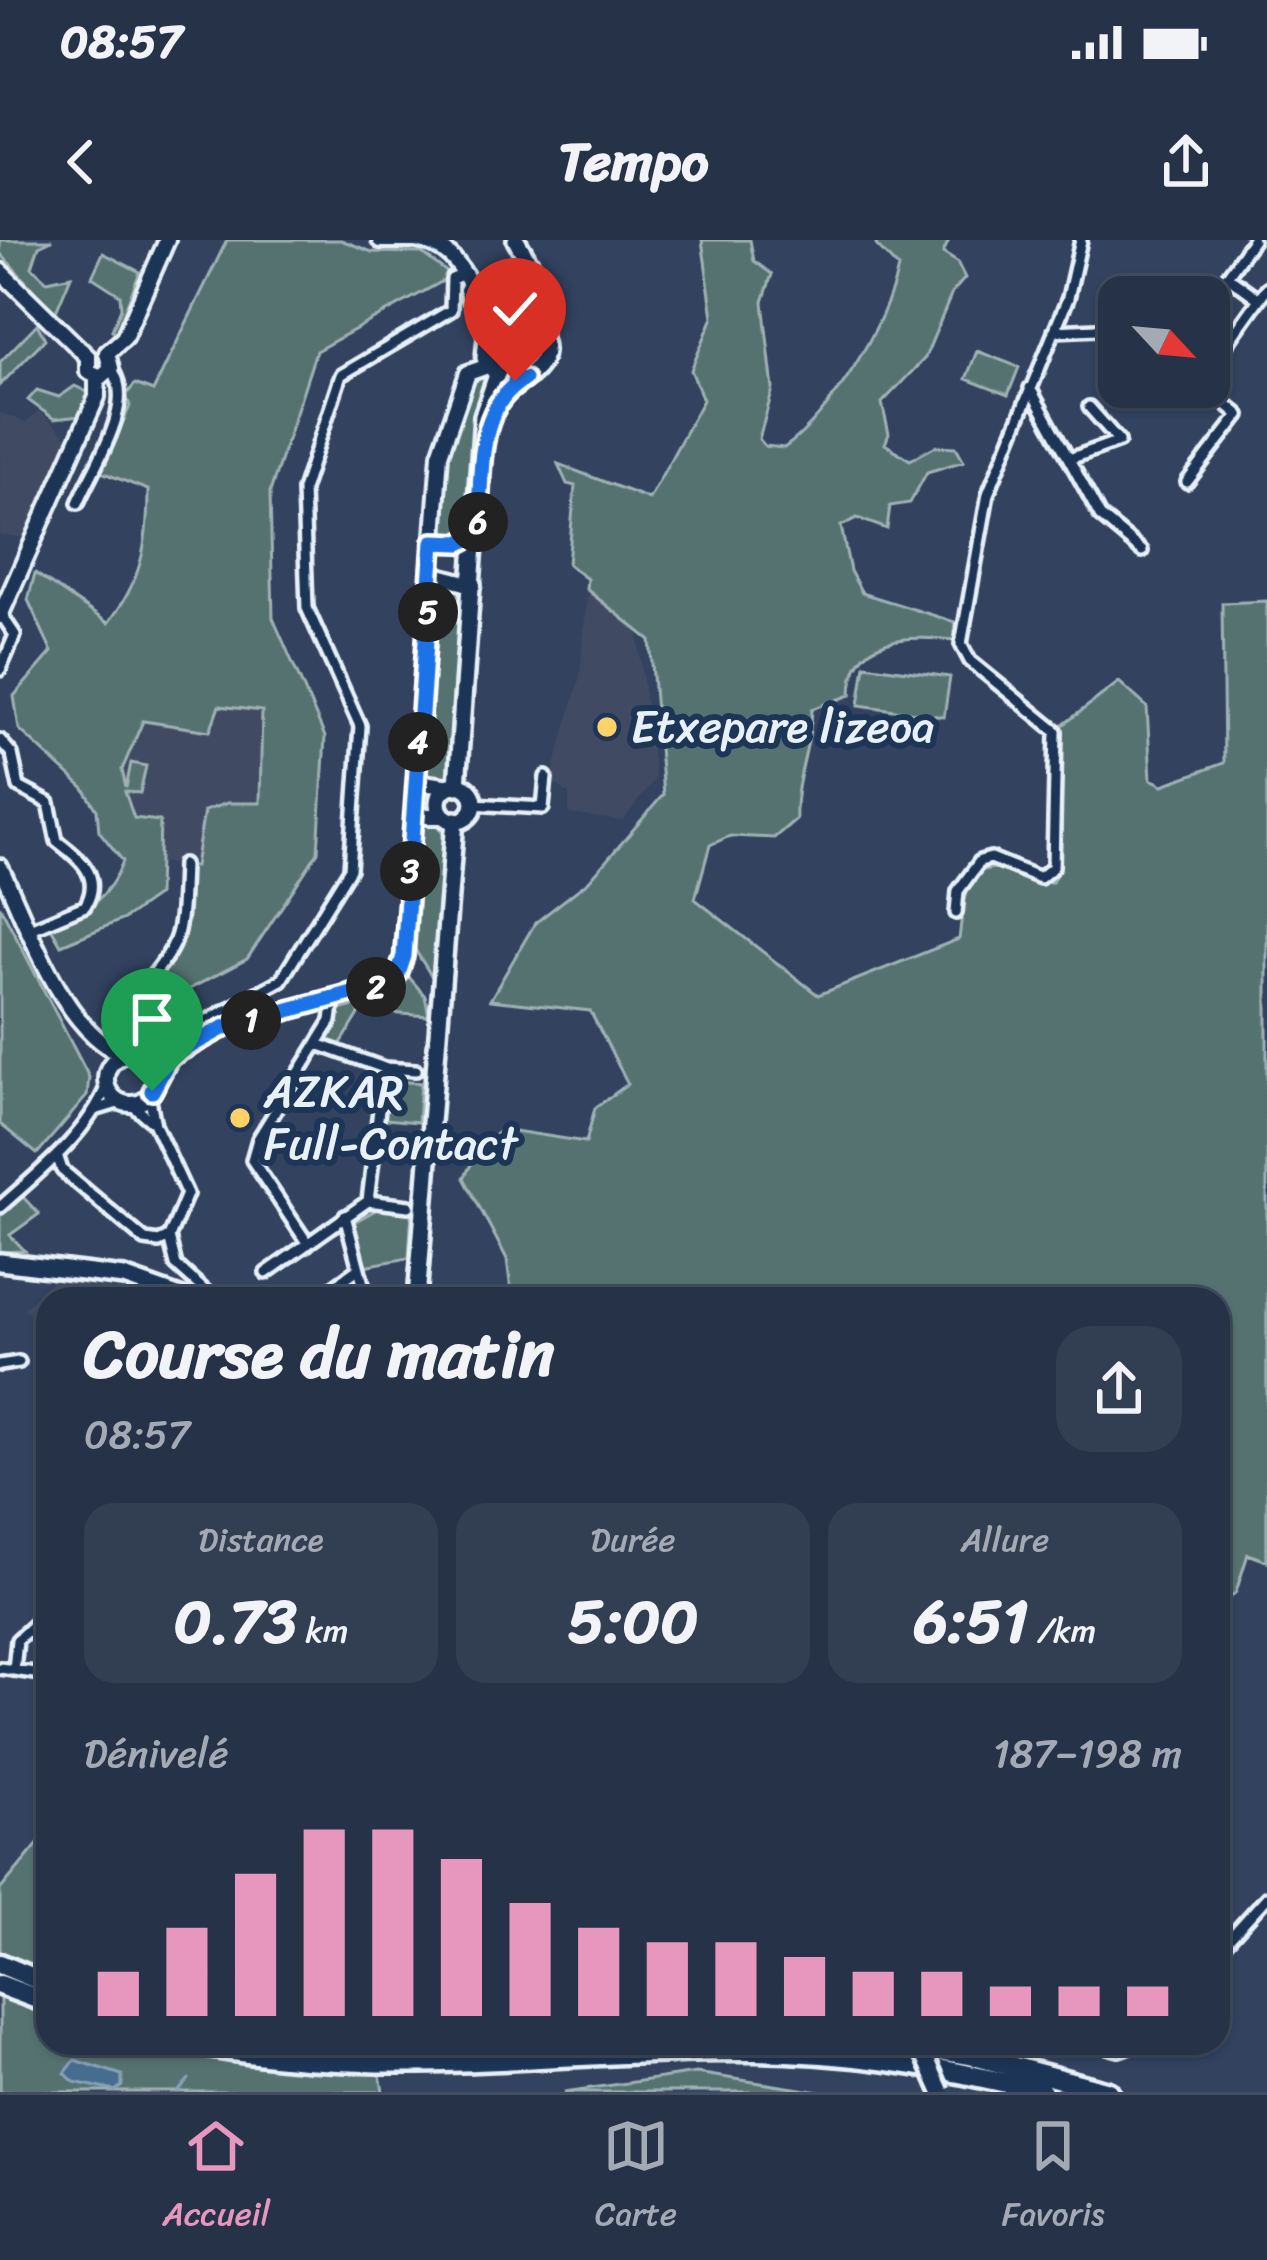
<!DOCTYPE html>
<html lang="fr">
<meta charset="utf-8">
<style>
:root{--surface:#263247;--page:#323e52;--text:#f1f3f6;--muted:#a4aab4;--line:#424d60;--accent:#e797bd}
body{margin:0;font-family:Sriracha,sans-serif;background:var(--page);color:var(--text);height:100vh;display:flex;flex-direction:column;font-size:45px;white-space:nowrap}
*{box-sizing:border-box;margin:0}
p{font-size:39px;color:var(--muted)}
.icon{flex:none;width:66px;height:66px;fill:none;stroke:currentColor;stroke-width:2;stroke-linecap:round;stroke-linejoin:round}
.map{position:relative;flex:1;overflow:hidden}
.panel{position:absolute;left:36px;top:1047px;width:1194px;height:768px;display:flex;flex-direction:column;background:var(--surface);border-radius:36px;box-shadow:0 3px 9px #0004,0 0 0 3px var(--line)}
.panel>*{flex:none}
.needle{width:78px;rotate:116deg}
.buttons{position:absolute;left:1098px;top:36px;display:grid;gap:24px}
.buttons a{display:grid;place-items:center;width:132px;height:132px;border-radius:24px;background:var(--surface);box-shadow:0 3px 9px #0004,0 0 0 3px var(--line);font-size:60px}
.pin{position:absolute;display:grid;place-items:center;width:102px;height:102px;color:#fff;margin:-123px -51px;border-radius:50% 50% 50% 0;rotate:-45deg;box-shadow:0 0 12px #0007}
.pin .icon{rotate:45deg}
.km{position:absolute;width:60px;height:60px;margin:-30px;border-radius:50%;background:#222;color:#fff;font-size:33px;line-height:60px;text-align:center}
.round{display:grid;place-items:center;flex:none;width:126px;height:126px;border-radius:36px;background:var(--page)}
.headline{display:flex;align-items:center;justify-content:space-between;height:204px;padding:0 48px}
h1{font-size:66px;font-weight:700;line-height:90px}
.figures{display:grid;grid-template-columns:repeat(3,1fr);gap:18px;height:204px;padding:12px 48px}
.figures div{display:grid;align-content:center;border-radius:30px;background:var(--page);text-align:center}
.figures b{font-size:60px;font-weight:700}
.figures small{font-size:33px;font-weight:400}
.figures p{font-size:33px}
.chart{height:336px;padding:24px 48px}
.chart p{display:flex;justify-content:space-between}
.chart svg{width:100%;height:216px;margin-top:12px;stroke:var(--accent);stroke-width:6}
.status{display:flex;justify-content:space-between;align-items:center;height:84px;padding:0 60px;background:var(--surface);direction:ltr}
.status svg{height:33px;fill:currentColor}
header{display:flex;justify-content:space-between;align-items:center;height:156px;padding:0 48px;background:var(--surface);font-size:54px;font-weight:700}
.menu{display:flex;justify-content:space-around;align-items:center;height:168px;border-top:3px solid var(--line);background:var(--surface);font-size:33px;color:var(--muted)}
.menu a{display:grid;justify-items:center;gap:6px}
.menu .selected{color:var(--accent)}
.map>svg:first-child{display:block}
</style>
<div class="status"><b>08:57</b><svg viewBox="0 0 49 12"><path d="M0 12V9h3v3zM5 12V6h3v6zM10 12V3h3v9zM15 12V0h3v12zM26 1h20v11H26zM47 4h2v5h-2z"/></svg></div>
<header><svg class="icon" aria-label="back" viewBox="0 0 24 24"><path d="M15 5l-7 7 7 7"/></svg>Tempo<svg class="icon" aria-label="share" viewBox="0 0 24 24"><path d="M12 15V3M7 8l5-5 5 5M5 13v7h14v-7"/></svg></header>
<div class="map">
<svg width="1267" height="1852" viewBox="0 0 1267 1852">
<rect width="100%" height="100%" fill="#32425f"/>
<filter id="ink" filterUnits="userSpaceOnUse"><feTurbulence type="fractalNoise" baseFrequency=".00833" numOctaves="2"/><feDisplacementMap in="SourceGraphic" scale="24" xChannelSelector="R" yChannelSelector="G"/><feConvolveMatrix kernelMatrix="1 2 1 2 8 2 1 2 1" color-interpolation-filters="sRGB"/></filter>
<g filter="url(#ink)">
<path fill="#414b64" d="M 39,171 L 69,199 L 23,297 L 0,295 L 0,172 L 26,183 Z
M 587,354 L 633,355 L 655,539 L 623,581 L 569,574 L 569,554 L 551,540 L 580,436 Z
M 219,466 L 262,471 L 260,563 L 227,563 L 195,627 L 159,622 L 159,582 L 134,578 L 122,530 L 143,481 L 210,491 Z
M 52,1041 L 91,1045 L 145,1059 L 48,1059 L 48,1092 L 24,1068 Z"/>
<path fill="#557270" stroke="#9eb2b4" stroke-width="3" d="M 0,0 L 52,0 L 39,6 L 32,27 L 47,41 L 71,36 L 55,74 L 0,13 Z
M 227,0 L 341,0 L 372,12 L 422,13 L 452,36 L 316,111 L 270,252 L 273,378 L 325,497 L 318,612 L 247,719 L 147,771 L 139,757 C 191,691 176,704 186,626 L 195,626 L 204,571 L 227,563 L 260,563 L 262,471 L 219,466 L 210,491 L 143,481 L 122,530 L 126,548 L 131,523 L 146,526 L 140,553 L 125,552 L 134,578 L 160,581 L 158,655 L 124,679 L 61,705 L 50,686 C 85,674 110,657 123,621 L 99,591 L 97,570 L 84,549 L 19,489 L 14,456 L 52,412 L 28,360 L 35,333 L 108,383 C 142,341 148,303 148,250 L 101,232 L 130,166 L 126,155 L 135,144 L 153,151 Z
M 702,0 L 750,0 L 754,21 L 772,34 L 763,62 L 773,149 L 759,199 L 765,206 L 784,208 C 830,176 887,83 898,28 L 876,5 L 878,0 L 949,0 L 943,13 L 957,22 L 965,38 L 952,53 L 925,118 L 882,163 L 889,194 L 885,204 L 910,220 L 936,206 L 956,207 L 964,221 L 927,232 L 910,263 L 890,266 L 887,289 L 857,278 L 841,286 L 850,331 L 862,353 L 955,382 L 955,400 C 910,396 851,393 851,455 L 812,469 C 811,508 794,542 796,579 L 774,598 L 730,596 L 710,605 L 695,659 L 818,755 L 959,699 C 963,671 963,618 1005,630 C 1023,636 1032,644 1052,642 L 1060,627 L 1063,485 L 1119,442 L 1147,467 L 1151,539 L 1163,545 L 1224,523 L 1222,363 L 1267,361 L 1267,1321 L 1248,1314 L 1236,1352 L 1218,1369 L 1218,1059 L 512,1059 L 507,1019 L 464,938 L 480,907 L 502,889 L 586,902 L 595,868 L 628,844 L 590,771 L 490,760 L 535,683 L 589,641 L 663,555 L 650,400 L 586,349 L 587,339 L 568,324 L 575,246 L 567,244 L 558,224 L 649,259 L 703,160 L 691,130 L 713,77 Z
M 103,13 L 140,32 L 116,92 L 112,90 L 121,68 L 120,55 L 92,37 Z
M 37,84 L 45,99 L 0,145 L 0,122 Z
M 977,111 L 1019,127 L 1008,155 L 966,139 Z
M 482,135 L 488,142 L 472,292 L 444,297 L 448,207 L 469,141 Z
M 75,146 L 89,153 L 80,176 L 54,179 L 28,160 L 37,150 L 59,157 Z
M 440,341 L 465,350 L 452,528 L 443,540 L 426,538 L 425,529 Z
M 865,425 L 950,437 L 944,477 L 859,465 Z
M 421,583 L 438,585 L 444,596 L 434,740 L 412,705 Z
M 0,666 L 89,837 L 87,856 L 37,914 L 0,884 Z
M 409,737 L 425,756 L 429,776 L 361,771 L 340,805 L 329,799 L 339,770 L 398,754 Z
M 396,834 L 396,841 L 421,843 L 418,882 L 385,879 L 388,840 Z
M 22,956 L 39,974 L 10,995 L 25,1011 L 0,1012 L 0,975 Z
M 381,967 L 412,969 L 409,1018 L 364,1026 L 354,982 Z
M 48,1592 L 48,1803 L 375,1803 L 383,1852 L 0,1852 L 0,1650 Z
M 696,1833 L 820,1852 L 564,1852 Z"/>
<path fill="#466d8e" stroke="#87a2b8" stroke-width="3" d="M 75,1820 L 122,1835 L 122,1846 L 115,1851 L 74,1842 L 65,1833 Z"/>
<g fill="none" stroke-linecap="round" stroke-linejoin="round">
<path stroke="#87a2b8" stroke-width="3" d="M 178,1852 L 189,1839"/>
<g stroke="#e8f1f8" stroke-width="18">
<path id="street" d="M 1227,36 L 1259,59
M 1209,62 L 1253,0
M 1054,91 L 1119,88
M 1209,129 L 1267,48
M 1030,148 L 1100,276 L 1142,311
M 1072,218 L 1119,201 L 1089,167
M 1187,242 L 1239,175 L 1206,147
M 78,263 C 93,227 138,163 111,128
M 0,430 L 15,395 L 1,374
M 0,500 L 12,514 L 19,547 L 49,563 L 57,601 C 80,619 103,636 85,666 L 30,689
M 472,564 L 543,568 L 546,537
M 956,673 L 958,651 L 980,621 L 991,618 L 1040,638 L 1053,627 L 1056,491 L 970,421 L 961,404 L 988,254 L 1068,58 L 1081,0
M 317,804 L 384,828 L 416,830
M 151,811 L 281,740 L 350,629 L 360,486 L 307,368 L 303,250 L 341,135 L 451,70 L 452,39 L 457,37
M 137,815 L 144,795 L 132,761 C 183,699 180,703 183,624
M 149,855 L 155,885 L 187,954 L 169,997
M 131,864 L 151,881
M 95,870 L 121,862
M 57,915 L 62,930 L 145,1000 L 159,1002 L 169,997
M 368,961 L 409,966
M 0,967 C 39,932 87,895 107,845
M 345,976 L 367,1059
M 169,997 L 176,1025 L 214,1059
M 308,1004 L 252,920 L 258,899 L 331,781 L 334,758
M 266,1033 L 368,961 L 384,828
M 339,1059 L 333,1047 L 358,1029
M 0,1125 L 19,1122
M 0,1428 L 48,1435
M 14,1430 L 17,1400 L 48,1371
M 1218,1711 L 1267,1657
M 1092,1803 L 1119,1810 L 1139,1803"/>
</g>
<g stroke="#e8f1f8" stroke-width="22">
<path id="secondary" d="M 380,0 L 412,0
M 416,0 C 475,9 463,68 508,80
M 0,31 L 88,117
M 467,50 L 487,97
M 107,113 L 124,98 L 167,0
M 88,117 L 88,131 L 101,137 L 111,128 L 107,113
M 433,302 L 460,303 L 477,294
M 431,334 L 473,345
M 0,376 L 97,157 L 97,136
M 416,542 L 444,546
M 413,576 L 441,576
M 0,627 C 28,684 63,792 124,815
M106 839a25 25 0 1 1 50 0a25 25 0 1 1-50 0Z
M 148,821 L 170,817 L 227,786 L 377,746 L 398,733 L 403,716 L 440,214 L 468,133 L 488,126"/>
</g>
<g stroke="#e8f1f8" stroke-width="24">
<path id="primary" d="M 516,0 L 538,38 L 538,90
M 494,169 C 509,139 562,132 538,90 L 508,80 L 487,97 L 485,118 L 497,135 L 524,139
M438 563a18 18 0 1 1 36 0a18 18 0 1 1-36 0Z
M 457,546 L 483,176 L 497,135
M 0,1022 L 124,1037 L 186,1059
M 417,1059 L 455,580"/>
</g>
<g stroke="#e8f1f8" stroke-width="27">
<path id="highway" d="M 0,1724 L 48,1744
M 0,1745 L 48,1763
M 187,1803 C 384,1843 557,1809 753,1811 C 852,1812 947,1827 1042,1852
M 305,1803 L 422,1808 L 531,1803
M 897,1803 L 970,1815 L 1109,1852"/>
</g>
<use href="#street" stroke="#1d3557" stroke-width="9"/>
<use href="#secondary" stroke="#1d3557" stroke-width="14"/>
<use href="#primary" stroke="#1d3557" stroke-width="15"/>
<use href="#highway" stroke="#1d3557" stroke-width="18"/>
<g stroke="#e8f1f8" stroke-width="24" stroke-linecap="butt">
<path id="primary-bridge" d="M 919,1803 L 941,1852"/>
</g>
<use href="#primary-bridge" stroke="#1d3557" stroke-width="15"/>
</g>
</g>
<g fill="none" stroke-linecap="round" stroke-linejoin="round" filter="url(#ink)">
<g stroke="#fff" stroke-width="24">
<path id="route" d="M 152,851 L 170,817 L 223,788 L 381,745 L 398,734 L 404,716 L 433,302 L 460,303 L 477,294 C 484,242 472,168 524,139 L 515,141"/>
</g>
<use href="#route" stroke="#1a73e8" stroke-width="15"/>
</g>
<g fill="#ffd166" stroke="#1d3557" stroke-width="4.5">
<circle cx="607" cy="487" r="12"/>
<circle cx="240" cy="878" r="12"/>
</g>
<g text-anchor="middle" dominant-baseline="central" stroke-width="12" stroke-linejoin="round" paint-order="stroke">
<g font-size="45" fill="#e8f1f8" stroke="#1d3557" text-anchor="start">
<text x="631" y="487">Etxepare lizeoa</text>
<text x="264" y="852">AZKAR<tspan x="264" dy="52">Full-Contact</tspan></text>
</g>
</g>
</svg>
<div class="buttons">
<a><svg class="needle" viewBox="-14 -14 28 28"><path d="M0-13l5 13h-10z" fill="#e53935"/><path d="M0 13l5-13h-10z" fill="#a4aab4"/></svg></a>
</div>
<div class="pin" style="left:152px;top:851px;background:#1e9e55"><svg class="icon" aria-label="arrive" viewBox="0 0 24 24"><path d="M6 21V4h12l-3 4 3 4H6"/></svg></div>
<div class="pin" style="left:515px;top:141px;background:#d93025"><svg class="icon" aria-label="check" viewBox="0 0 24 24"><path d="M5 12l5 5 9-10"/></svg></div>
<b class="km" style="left:251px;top:780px">1</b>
<b class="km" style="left:376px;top:747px">2</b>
<b class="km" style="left:410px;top:631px">3</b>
<b class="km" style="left:418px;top:502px">4</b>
<b class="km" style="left:428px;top:372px">5</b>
<b class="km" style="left:478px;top:282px">6</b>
<section class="panel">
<div class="headline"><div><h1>Course du matin</h1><p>08:57</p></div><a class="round"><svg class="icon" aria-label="share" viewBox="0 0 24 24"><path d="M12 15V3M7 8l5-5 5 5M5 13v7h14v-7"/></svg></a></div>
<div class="figures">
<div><p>Distance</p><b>0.73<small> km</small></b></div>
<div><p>Durée</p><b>5:00</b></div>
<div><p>Allure</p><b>6:51<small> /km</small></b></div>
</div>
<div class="chart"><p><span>Dénivelé</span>187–198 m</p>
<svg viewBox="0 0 160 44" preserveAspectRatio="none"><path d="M5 44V35M15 44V26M25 44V15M35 44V6M45 44V6M55 44V12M65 44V21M75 44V26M85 44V29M95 44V29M105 44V32M115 44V35M125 44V35M135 44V38M145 44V38M155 44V38"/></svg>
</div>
</section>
</div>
<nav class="menu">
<a class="selected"><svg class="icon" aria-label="home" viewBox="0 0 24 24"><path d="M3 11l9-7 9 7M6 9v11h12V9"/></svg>Accueil</a>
<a><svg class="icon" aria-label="map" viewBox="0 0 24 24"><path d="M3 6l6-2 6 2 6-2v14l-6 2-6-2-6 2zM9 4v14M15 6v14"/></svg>Carte</a>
<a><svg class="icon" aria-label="saved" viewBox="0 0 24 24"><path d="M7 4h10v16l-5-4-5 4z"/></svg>Favoris</a>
</nav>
